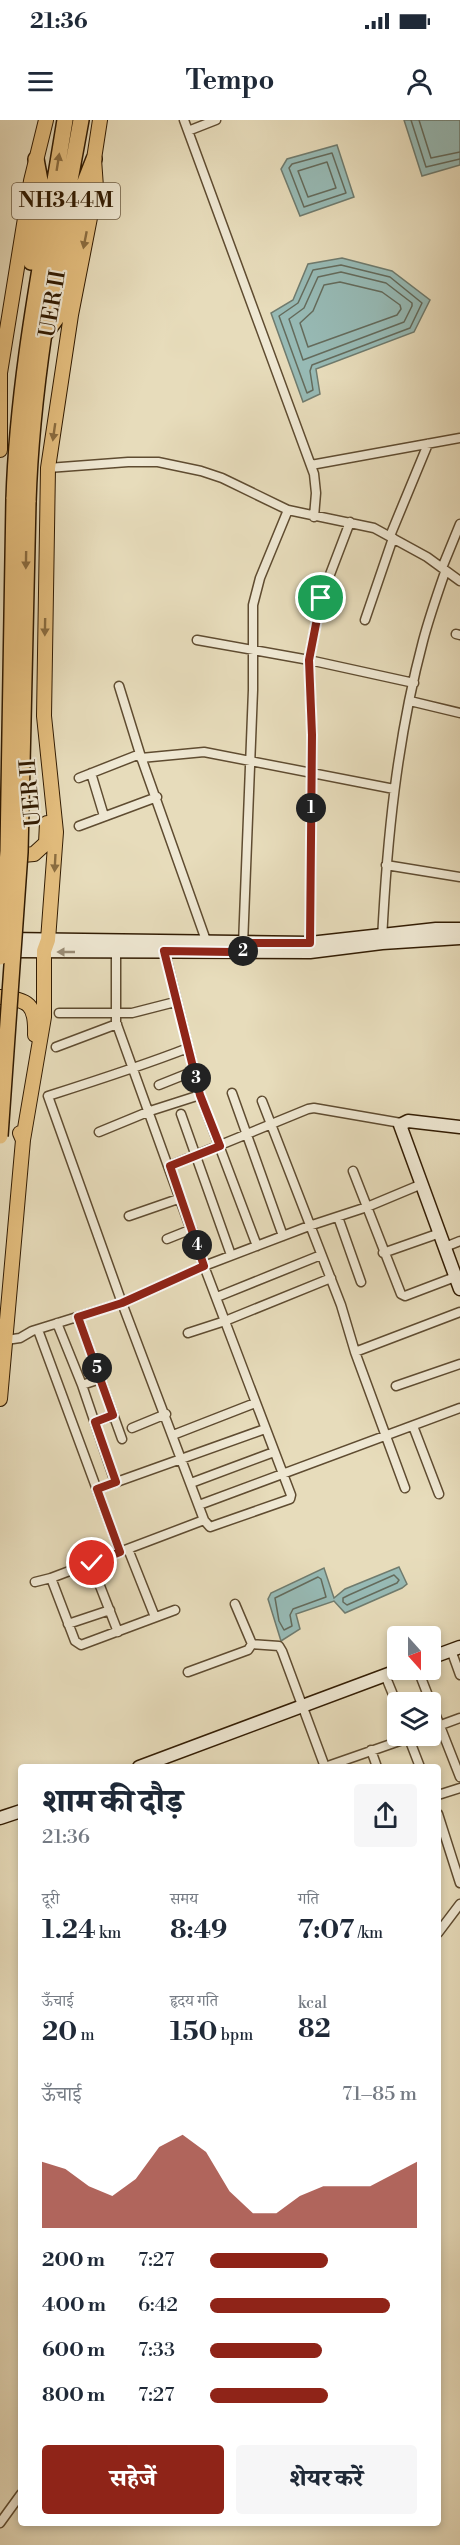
<!DOCTYPE html>
<html lang="hi">
<meta charset="utf-8">
<style>
:root{--surface:#fff;--page:#f6f6f7;--text:#1f2937;--muted:#747a83;--accent:#8f2418}
body{margin:0;font-family:"Libre Bodoni","Noto Serif Devanagari",serif;background:var(--page);color:var(--text);height:100vh;display:flex;flex-direction:column;font-size:22px;white-space:nowrap}
*{box-sizing:border-box;margin:0}
p{font-size:20px;color:var(--muted)}
.icon{flex:none;width:33px;height:33px;fill:none;stroke:currentColor;stroke-width:2;stroke-linecap:round;stroke-linejoin:round}
.map{position:relative;flex:1;overflow:hidden}
.panel{position:absolute;left:18px;top:1644px;width:423px;height:762px;display:flex;flex-direction:column;background:var(--surface);border-radius:6px;box-shadow:0 3px 9px #0003}
.panel>*{flex:none}
.needle{width:39px;rotate:159deg}
.tools{position:absolute;left:387px;top:1506px;display:grid;gap:12px}
.tools a{display:grid;place-items:center;width:54px;height:54px;border-radius:6px;background:var(--surface);box-shadow:0 3px 9px #0003;font-size:30px}
.pin{position:absolute;display:grid;place-items:center;width:51px;height:51px;color:#fff;margin:-26px;border:3px solid #fff;border-radius:50%;box-shadow:0 2px 6px #0007}
.km{position:absolute;width:30px;height:30px;margin:-15px;border-radius:50%;background:#222;color:#fff;font-size:16px;line-height:30px;text-align:center}
.round{display:grid;place-items:center;flex:none;width:63px;height:63px;border-radius:6px;background:var(--page)}
.summary{display:flex;align-items:center;justify-content:space-between;height:102px;padding:0 24px}
h1{font-size:33px;font-weight:800;line-height:45px}
.figures{display:grid;grid-template-columns:repeat(3,1fr);gap:9px;height:102px;padding:6px 24px}
.figures div{display:grid;align-content:center}
.figures b{font-size:26px;font-weight:800}
.figures small{font-size:16px;font-weight:400}
.figures p{font-size:16px}
.chart{height:168px;padding:12px 24px}
.chart p{display:flex;justify-content:space-between}
.chart svg{width:100%;height:108px;margin-top:6px;fill:var(--accent);opacity:.7}
.button{display:flex;gap:12px;margin-top:auto;padding:12px 24px}
.button a{flex:1;height:69px;border-radius:6px;background:var(--accent);color:#fff;font-size:24px;font-weight:800;line-height:69px;text-align:center}
.button a+a{background:var(--page);color:var(--text)}
ul{padding:0 24px;list-style:none;font-size:20px}
li{display:grid;grid-template-columns:96px 72px 1fr;align-items:center;height:45px}
li i{height:15px;border-radius:8px;background:var(--accent)}
.status{display:flex;justify-content:space-between;align-items:center;height:42px;padding:0 30px;background:var(--surface);direction:ltr}
.status svg{height:16px;fill:currentColor}
header{display:flex;justify-content:space-between;align-items:center;height:78px;padding:0 24px;background:var(--surface);font-size:27px;font-weight:800}
.map>svg:first-child{display:block}
</style>
<div class="status"><b>21:36</b><svg viewBox="0 0 49 12"><path d="M0 12V9h3v3zM5 12V6h3v6zM10 12V3h3v9zM15 12V0h3v12zM26 1h20v11H26zM47 4h2v5h-2z"/></svg></div>
<header><svg class="icon" aria-label="menu" viewBox="0 0 24 24"><path d="M4 6h16M4 12h16M4 18h16"/></svg>Tempo<svg class="icon" aria-label="person" viewBox="0 0 24 24"><circle cx="12" cy="8" r="4"/><path d="M4 21q1-7 8-7t8 7"/></svg></header>
<div class="map">
<svg width="460" height="2425" viewBox="0 0 460 2425">
<rect width="100%" height="100%" fill="#e7dcbb"/>
<filter id="stains"><feTurbulence type="fractalNoise" baseFrequency=".00333" numOctaves="4"/><feColorMatrix values="0 0 0 0 .2 0 0 0 0 .09 0 0 0 0 .02 0 0 0 .5 -.17"/></filter>
<radialGradient id="worn" r=".72"><stop offset=".6" stop-color="#630" stop-opacity="0"/><stop offset="1" stop-color="#630" stop-opacity=".3"/></radialGradient>
<path fill="#97bab5" stroke="#6f7b6e" stroke-width="1.5" d="M 404,0 L 460,0 L 460,45 L 422,56 Z
M 337,25 L 354,77 L 300,96 L 281,49 L 287,39 Z
M 342,138 L 392,151 L 430,180 L 414,212 L 316,249 L 320,274 L 303,282 L 271,193 L 293,180 L 308,144 Z
M 399,1447 L 407,1464 L 402,1468 L 345,1493 L 334,1481 L 296,1494 L 300,1509 L 281,1521 L 268,1479 L 271,1473 L 324,1448 L 334,1478 L 345,1469 Z"/>
<g fill="none" stroke-linecap="round" stroke-linejoin="round">
<path stroke="#646b5c" stroke-width="1.5" d="M 411,0 L 426,47 L 460,39
M 419,0 L 431,38 L 460,32
M 332,33 L 346,73 L 304,87 L 289,48 L 292,44 Z
M 327,42 L 336,68 L 308,77 L 298,51 Z
M 341,145 L 390,157 L 422,183 L 410,208 L 312,245 L 310,251 L 313,270 L 307,273 L 279,196 L 298,183 L 313,150 Z
M 341,152 L 386,163 L 412,183 L 412,186 L 404,202 L 303,240 L 289,199 L 304,188 L 318,157 Z
M 340,162 L 382,172 L 400,185 L 401,189 L 397,195 L 308,227 L 300,203 L 313,191 L 324,165 Z
M 394,1455 L 399,1460 L 397,1463 L 347,1485 L 343,1482 L 343,1478 L 349,1475 Z
M 318,1457 L 321,1459 L 326,1477 L 293,1489 L 290,1495 L 292,1506 L 284,1510 L 279,1501 L 275,1478 Z"/>
<g stroke="#5f4c31" stroke-width="11">
<path id="street" d="M 184,0 L 314,354 L 316,373 L 314,397
M 188,11 L 216,0
M 311,345 L 460,318
M 48,348 L 128,342 L 158,342 L 201,351 L 222,358 L 288,390 L 374,408 L 427,437 L 460,461
M 390,416 L 428,324
M 442,448 L 460,404
M 365,500 L 393,418
M 456,514 L 460,515
M 197,520 L 309,540 L 414,563
M 119,566 L 141,637 L 208,826
M 410,581 L 460,593
M 141,638 L 204,632 L 394,669
M 91,653 L 104,696
M 79,658 L 140,634
M 79,706 L 157,677
M 386,745 L 460,757
M 382,820 C 387,719 397,619 423,521 C 429,498 437,475 445,452
M 243,825 L 253,570 L 253,485 L 260,458 L 288,390
M 310,827 L 312,615 L 309,540 L 321,478 L 350,402
M 116,828 L 116,902 L 204,1146 L 291,1375 L 290,1379 L 210,1407 L 204,1400 L 122,1183 L 48,976 C 95,961 142,946 188,928
M 164,829 L 200,975 L 257,1126
M 59,893 L 132,893 L 175,882
M 56,927 L 117,904
M 159,965 L 194,951
M 232,973 L 283,1116
M 262,981 L 341,1185 L 355,1232 L 405,1368
M 181,994 L 231,1135
M 99,1012 L 150,991 L 200,975
M 169,1046 L 308,989 L 314,988 L 401,1003
M 353,1051 L 401,1174 L 405,1176 L 455,1157
M 129,1096 L 181,1078
M 338,1097 L 361,1162
M 167,1119 L 192,1109
M 445,1127 L 460,1121
M 383,1133 L 440,1113
M 217,1177 L 321,1135
M 78,1197 L 122,1319
M 57,1203 L 82,1265 L 115,1362
M 38,1210 L 120,1432
M 188,1213 L 225,1201 L 331,1158
M 6,1220 L 20,1218 L 32,1211 L 122,1183 L 204,1146 L 309,1106 L 367,1087 L 422,1064
M 355,1232 L 460,1192
M 82,1265 L 100,1259
M 396,1266 L 460,1244
M 95,1302 L 113,1295
M 413,1306 L 439,1374
M 132,1308 L 166,1294
M 173,1315 L 255,1283
M 191,1363 L 274,1332
M 97,1369 L 265,1309
M 199,1385 L 460,1288
M 128,1429 L 155,1497
M 91,1443 L 118,1512
M 51,1458 L 75,1521 L 81,1525 L 175,1490
M 35,1462 L 51,1458 L 204,1400
M 235,1484 L 252,1524 L 279,1526 L 282,1531 L 325,1647
M 68,1504 L 110,1490
M 451,1530 L 460,1555
M 418,1550 L 460,1657
M 188,1552 L 248,1530 L 252,1524
M 385,1555 L 398,1587
M 430,1609 L 460,1598
M 408,1616 L 420,1647
M 371,1630 L 377,1647
M 325,1647 L 414,1616
M 438,1675 L 460,1668
M 438,1694 L 460,1763
M 438,1813 L 460,1784
M 0,2403 L 21,2374"/>
</g>
<g stroke="#321c03" stroke-width="15">
<path id="secondary" d="M 7,819 L 310,823 L 436,809 L 460,809
M 6,831 L 310,832 L 382,823 L 460,818
M 460,1007 L 408,1001 L 400,1005 L 460,1169
M 430,1538 L 460,1527
M 139,1647 L 399,1550
M 0,1698 L 21,1691"/>
</g>
<g stroke="#321c03" stroke-width="16">
<path id="primary" d="M 0,330 L 0,253 L 31,61 L 46,0
M 0,737 L 34,734 L 46,723 L 47,703
M 0,877 C 29,880 36,884 35,915
M 23,1020 L 44,897 L 44,831 L 48,820 L 56,712 L 44,596 L 48,348 L 71,195 L 96,67 L 94,39 L 100,0
M 0,1279 L 23,1020 L 20,1013"/>
</g>
<g stroke="#321c03" stroke-width="18">
<path id="highway" d="M 31,142 L 41,66 L 36,39
M 44,215 L 58,196 L 83,67 L 94,39
M 14,379 C 18,251 45,126 65,0
M 28,382 C 32,253 58,127 81,0"/>
</g>
<use href="#street" stroke="#efe8d3" stroke-width="8"/>
<use href="#secondary" stroke="#efe8d3" stroke-width="12"/>
<use href="#primary" stroke="#e4be7e" stroke-width="14"/>
<use href="#highway" stroke="#e4be7e" stroke-width="15"/>
<g stroke="#321c03" stroke-width="18" stroke-linecap="butt">
<path id="highway-bridge" d="M 0,837 L 8,731 L 14,379
M 0,1016 L 20,732 L 28,382"/>
</g>
<use href="#highway-bridge" stroke="#e4be7e" stroke-width="15"/>
</g>
<defs><path id="oneway-solid" d="M-6-.8H1V-3.2L6.5 0L1 3.2V.8H-6Z" transform="scale(1.5)"/></defs>
<g fill="#8b6d40">
<use href="#oneway-solid" transform="translate(58 42) rotate(-81)"/>
<use href="#oneway-solid" transform="translate(85 120) rotate(101)"/>
<use href="#oneway-solid" transform="translate(54 312) rotate(98)"/>
<use href="#oneway-solid" transform="translate(26 440) rotate(91)"/>
<use href="#oneway-solid" transform="translate(45 507) rotate(91)"/>
<use href="#oneway-solid" transform="translate(55 743) rotate(93)"/>
</g>
<use fill="#9a8c75" href="#oneway-solid" transform="translate(66 832) rotate(-180)"/>
<g fill="none" stroke-linecap="round" stroke-linejoin="round">
<g stroke="#fff" stroke-width="12">
<path id="route" d="M 92,1443 L 120,1432 L 97,1369 L 116,1362 L 95,1302 L 113,1295 L 78,1197 L 122,1183 L 204,1146 L 170,1046 L 220,1026 L 200,975 L 164,831 L 232,832 L 243,832 L 243,823 L 310,823 L 312,615 L 309,540 L 321,478"/>
</g>
<use href="#route" stroke="#8f2418" stroke-width="8"/>
</g>
<g text-anchor="middle" dominant-baseline="central" stroke-width="4.5" stroke-linejoin="round" paint-order="stroke">
<rect fill="#efe8d3" stroke="#6b5941" stroke-width="1.5" x="12" y="63" width="108" height="36" rx="4.5"/>
<g font-size="21" font-weight="bold" fill="#321c03">
<text x="66" y="81">NH344M</text>
</g>
<g font-size="22" fill="#321c03" stroke="#efe8d3">
<text transform="translate(53 184) rotate(-80)">UER II</text>
<text transform="translate(31 673) rotate(-95)">UER II</text>
</g>
</g>
<rect width="100%" height="100%" filter="url(#stains)"/>
<rect width="100%" height="100%" fill="url(#worn)"/>
</svg>
<div class="tools">
<a><svg class="needle" viewBox="-14 -14 28 28"><path d="M0-13l5 13h-10z" fill="#e53935"/><path d="M0 13l5-13h-10z" fill="#747a83"/></svg></a>
<a><svg class="icon" aria-label="layers" viewBox="0 0 24 24"><path d="M12 4l9 5-9 5-9-5zM3 14l9 5 9-5"/></svg></a>
</div>
<div class="pin" style="left:321px;top:478px;background:#1e9e55"><svg class="icon" aria-label="arrive" viewBox="0 0 24 24"><path d="M6 21V4h12l-3 4 3 4H6"/></svg></div>
<div class="pin" style="left:92px;top:1443px;background:#d93025"><svg class="icon" aria-label="check" viewBox="0 0 24 24"><path d="M5 12l5 5 9-10"/></svg></div>
<b class="km" style="left:311px;top:688px">1</b>
<b class="km" style="left:243px;top:831px">2</b>
<b class="km" style="left:196px;top:958px">3</b>
<b class="km" style="left:197px;top:1125px">4</b>
<b class="km" style="left:97px;top:1248px">5</b>
<section class="panel">
<div class="summary"><div><h1>शाम की दौड़</h1><p>21:36</p></div><a class="round"><svg class="icon" aria-label="share" viewBox="0 0 24 24"><path d="M12 15V3M7 8l5-5 5 5M5 13v7h14v-7"/></svg></a></div>
<div class="figures">
<div><p>दूरी</p><b>1.24<small> km</small></b></div>
<div><p>समय</p><b>8:49</b></div>
<div><p>गति</p><b>7:07<small> /km</small></b></div>
</div>
<div class="figures">
<div><p>ऊँचाई</p><b>20<small> m</small></b></div>
<div><p>हृदय गति</p><b>150<small> bpm</small></b></div>
<div><p>kcal</p><b>82</b></div>
</div>
<div class="chart"><p><span>ऊँचाई</span>71–85 m</p>
<svg viewBox="0 0 160 44" preserveAspectRatio="none"><path d="M0 44V17L10 20L20 27L30 31L40 24L50 11L60 6L70 13L80 29L90 38L100 38L110 31L120 27L130 27L140 27L150 22L160 17V44z"/></svg>
</div>
<ul>
<li><b>200 m</b>7:27<i style="width:57%"></i></li>
<li><b>400 m</b>6:42<i style="width:87%"></i></li>
<li><b>600 m</b>7:33<i style="width:54%"></i></li>
<li><b>800 m</b>7:27<i style="width:57%"></i></li>
</ul>
<div class="button"><a>सहेजें</a><a>शेयर करें</a></div>
</section>
</div>
